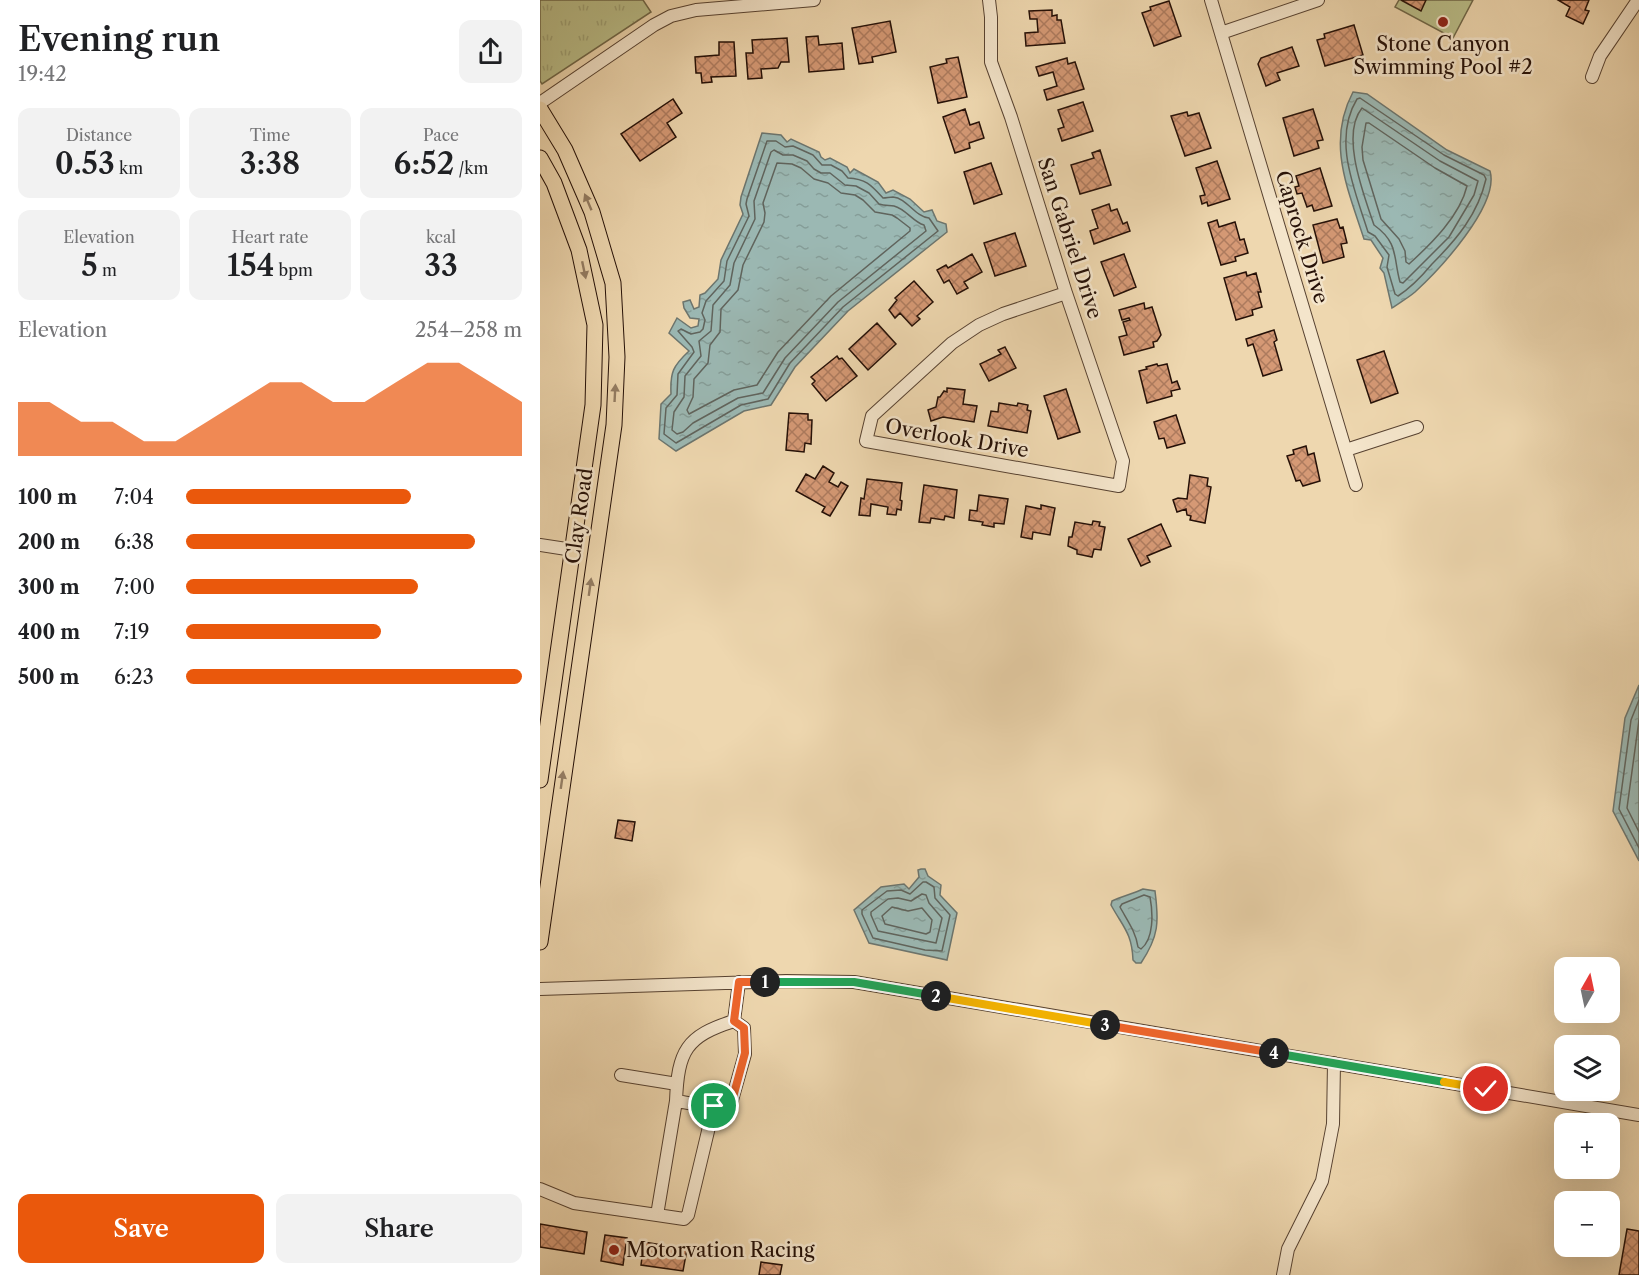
<!DOCTYPE html>
<meta charset="utf-8">
<style>
:root{--surface:#fff;--page:#f2f2f2;--text:#202124;--muted:#757577;--accent:#ea580c}
body{margin:0;font-family:"Libre Caslon Text",serif;background:var(--page);color:var(--text);height:100vh;display:flex;flex-direction:column;font-size:22px;white-space:nowrap}
*{box-sizing:border-box;margin:0}
p{font-size:20px;color:var(--muted)}
.icon{flex:none;width:33px;height:33px;fill:none;stroke:currentColor;stroke-width:2;stroke-linecap:round;stroke-linejoin:round}
.map{position:relative;flex:1;overflow:hidden}
.details{display:flex;flex-direction:column;background:var(--surface);width:540px}
.details>*{flex:none}
.needle{width:39px;rotate:9deg}
.buttons{position:absolute;left:1014px;top:957px;display:grid;gap:12px}
.buttons a{display:grid;place-items:center;width:66px;height:66px;border-radius:12px;background:var(--surface);box-shadow:0 6px 24px #0002;font-size:30px}
.pin{position:absolute;display:grid;place-items:center;width:51px;height:51px;color:#fff;margin:-26px;border:3px solid #fff;border-radius:50%;box-shadow:0 2px 6px #0007}
.km{position:absolute;width:30px;height:30px;margin:-15px;border-radius:50%;background:#222;color:#fff;font-size:16px;line-height:30px;text-align:center}
.round{display:grid;place-items:center;flex:none;width:63px;height:63px;border-radius:12px;background:var(--page)}
.headline{display:flex;align-items:center;justify-content:space-between;height:102px;padding:0 18px}
h1{font-size:33px;font-weight:600;line-height:45px}
.figures{display:grid;grid-template-columns:repeat(3,1fr);gap:9px;height:102px;padding:6px 18px}
.figures div{display:grid;align-content:center;border-radius:12px;background:var(--page);text-align:center}
.figures b{font-size:30px;font-weight:600}
.figures small{font-size:16px;font-weight:400}
.figures p{font-size:16px}
.chart{height:168px;padding:12px 18px}
.chart p{display:flex;justify-content:space-between}
.chart svg{width:100%;height:108px;margin-top:6px;fill:var(--accent);opacity:.7}
.cta{display:flex;gap:12px;margin-top:auto;padding:12px 18px}
.cta a{flex:1;height:69px;border-radius:12px;background:var(--accent);color:#fff;font-size:24px;font-weight:600;line-height:69px;text-align:center}
.cta a+a{background:var(--page);color:var(--text)}
ul{padding:0 18px;list-style:none;font-size:20px}
li{display:grid;grid-template-columns:96px 72px 1fr;align-items:center;height:45px}
li i{height:15px;border-radius:8px;background:var(--accent)}
main{display:flex;flex:1;min-height:0}
.map>svg:first-child{display:block}
</style>
<main>
<section class="details">
<div class="headline"><div><h1>Evening run</h1><p>19:42</p></div><a class="round"><svg class="icon" aria-label="share" viewBox="0 0 24 24"><path d="M12 15V3M7 8l5-5 5 5M5 13v7h14v-7"/></svg></a></div>
<div class="figures">
<div><p>Distance</p><b>0.53<small> km</small></b></div>
<div><p>Time</p><b>3:38</b></div>
<div><p>Pace</p><b>6:52<small> /km</small></b></div>
</div>
<div class="figures">
<div><p>Elevation</p><b>5<small> m</small></b></div>
<div><p>Heart rate</p><b>154<small> bpm</small></b></div>
<div><p>kcal</p><b>33</b></div>
</div>
<div class="chart"><p><span>Elevation</span>254–258 m</p>
<svg viewBox="0 0 160 44" preserveAspectRatio="none"><path d="M0 44V22L10 22L20 30L30 30L40 38L50 38L60 30L70 22L80 14L90 14L100 22L110 22L120 14L130 6L140 6L150 14L160 22V44z"/></svg>
</div>
<ul>
<li><b>100 m</b>7:04<i style="width:67%"></i></li>
<li><b>200 m</b>6:38<i style="width:86%"></i></li>
<li><b>300 m</b>7:00<i style="width:69%"></i></li>
<li><b>400 m</b>7:19<i style="width:58%"></i></li>
<li><b>500 m</b>6:23<i style="width:100%"></i></li>
</ul>
<div class="cta"><a>Save</a><a>Share</a></div>
</section>
<div class="map">
<svg width="1099" height="1275" viewBox="0 0 1099 1275">
<defs>
<pattern id="grass-tufts" width="24" height="20" patternUnits="userSpaceOnUse" patternTransform="scale(1.5)"><rect width="24" height="20" fill="#babe89"/><path d="M3 7l-1-3M5 7V3M7 7l1-3M15 17l-1-3M17 17v-4M19 17l1-3" fill="none" stroke="#a0a275"/></pattern>
<pattern id="water-ripples" width="26" height="14" patternUnits="userSpaceOnUse" patternTransform="scale(1.5)"><rect width="26" height="14" fill="#9bb8b3"/><path d="M2 4q2-2 4 0t4 0M15 11q2-2 4 0t4 0" fill="none" stroke="#859d98"/></pattern>
<pattern id="building-cross-hatch" width="8" height="8" patternUnits="userSpaceOnUse" patternTransform="scale(1.5)"><rect width="8" height="8" fill="#d59975"/><path d="M0 0l8 8M0 8l8-8" fill="none" stroke="#ad7b5e"/></pattern>
</defs>
<rect width="100%" height="100%" fill="#eed7af"/>
<filter id="stains"><feTurbulence type="fractalNoise" baseFrequency=".00333" numOctaves="4"/><feColorMatrix values="0 0 0 0 .2 0 0 0 0 .09 0 0 0 0 .02 0 0 0 .5 -.17"/></filter>
<radialGradient id="worn" r=".72"><stop offset=".6" stop-color="#630" stop-opacity="0"/><stop offset="1" stop-color="#630" stop-opacity=".3"/></radialGradient>
<path fill="url(#grass-tufts)" stroke="#706748" stroke-width="1.5" d="M 0,0 L 103,0 L 111,12 L 2,84 L 0,81 Z"/>
<path fill="#babe89" stroke="#706748" stroke-width="1.5" d="M 859,0 L 933,0 L 913,38 L 855,7 Z"/>
<path fill="url(#water-ripples)" stroke="#6c756e" stroke-width="1.5" d="M 813,92 L 827,94 L 907,150 L 950,171 C 960,205 899,270 875,292 C 868,298 859,303 852,308 L 844,273 L 840,268 L 843,258 L 831,240 L 824,239 C 808,189 786,143 813,92 Z
M 222,133 L 241,135 L 247,142 L 251,139 L 279,152 L 281,157 L 285,160 L 290,158 L 307,167 L 310,173 L 314,169 L 338,182 L 346,193 L 353,190 L 370,199 L 384,212 L 392,210 L 397,221 L 406,224 L 407,232 L 308,311 L 255,367 L 231,405 L 204,411 L 136,451 L 119,439 L 121,404 L 131,394 C 130,372 133,366 149,351 L 129,333 L 137,318 L 151,328 L 158,326 L 159,319 L 150,318 L 144,308 L 143,302 L 150,300 L 154,309 L 159,307 L 160,295 L 165,293 L 178,279 L 181,260 L 203,214 L 200,205 L 201,197 Z
M 1099,685 L 1099,861 L 1073,811 L 1085,718 Z
M 381,869 L 385,869 L 388,876 L 401,885 L 400,895 L 417,913 L 407,960 L 329,943 L 314,910 L 341,887 L 364,884 L 369,889 L 379,877 L 378,870 Z
M 603,889 L 615,891 C 619,922 619,936 601,963 L 596,963 L 593,960 C 592,933 583,927 571,905 L 572,901 C 582,896 593,894 603,889 Z"/>
<g fill="none" stroke-linecap="round" stroke-linejoin="round">
<path stroke="#60645d" stroke-width="1.5" d="M 820,98 L 904,155 L 944,175 L 946,179 C 938,214 917,239 892,264 C 882,276 872,287 858,296 L 855,294 L 847,267 L 849,255 L 835,236 L 828,232 C 815,190 792,140 817,99 Z
M 822,108 L 900,161 L 938,181 L 934,195 L 909,237 L 863,283 L 860,282 C 853,257 859,243 834,225 C 824,195 800,135 822,108 Z
M 826,123 L 829,123 L 895,168 L 927,186 C 920,216 891,244 869,264 L 866,262 L 865,251 L 859,239 L 841,219 L 823,160 L 822,147 Z
M 227,141 L 236,141 L 245,147 L 253,146 L 273,155 L 282,165 L 291,165 L 302,171 L 308,178 C 326,179 331,185 343,198 C 346,198 350,197 353,197 C 367,198 375,217 389,218 L 398,231 L 303,307 L 250,363 L 228,399 L 201,405 L 136,443 L 124,434 L 126,408 L 137,395 L 138,374 L 154,352 L 152,347 L 138,331 L 141,329 L 151,334 L 160,332 L 163,329 L 165,320 L 162,313 L 166,301 L 184,281 L 187,261 L 209,216 L 206,204 L 207,199 Z
M 234,150 L 243,155 L 253,155 L 267,161 L 274,169 L 281,173 L 290,173 L 305,185 L 316,186 L 329,193 L 339,204 C 345,206 350,205 354,206 C 366,209 373,222 384,225 L 386,231 L 298,302 L 245,358 L 223,393 L 198,398 L 153,423 L 143,432 L 137,434 L 132,430 L 134,412 L 144,397 L 145,376 L 161,356 L 159,341 L 171,331 L 173,305 L 190,285 L 194,263 L 215,219 L 214,201 L 231,152 Z
M 237,163 L 252,164 L 261,168 L 274,179 L 288,183 L 301,193 L 315,195 L 323,200 L 335,212 L 352,215 L 357,218 L 370,228 L 370,231 L 291,296 L 238,352 L 217,385 L 194,390 L 149,414 L 147,410 L 153,397 L 154,379 L 168,363 L 170,345 L 180,332 L 181,309 L 198,290 L 203,265 L 224,222 L 225,213 L 223,203 Z
M 1099,700 L 1091,720 L 1079,809 L 1099,848
M 1099,720 L 1087,808 L 1099,832
M 383,882 L 386,882 L 394,887 L 395,898 L 410,915 L 402,951 L 385,950 L 333,938 L 322,914 L 322,910 L 347,891 L 361,890 L 370,894 Z
M 382,894 L 386,895 L 389,903 L 402,918 L 396,943 L 338,931 L 331,915 L 331,912 L 348,899 L 358,898 L 371,901 Z
M 604,895 L 610,897 C 613,913 614,939 601,949 L 598,947 C 596,932 587,920 580,907 L 582,904 Z
M 352,907 L 368,911 L 382,908 L 392,920 L 390,932 L 386,934 L 345,924 L 342,916 Z"/>
</g>
<path fill="url(#building-cross-hatch)" stroke="#251007" stroke-width="1.5" d="M 861,0 L 886,0 L 881,11 Z
M 1018,0 L 1049,0 L 1045,10 L 1049,11 L 1043,24 L 1026,16 L 1030,7 Z
M 629,1 L 641,36 L 614,46 L 602,13 L 611,10 L 610,7 Z
M 512,10 L 512,16 L 517,15 L 517,20 L 521,20 L 525,43 L 486,46 L 485,33 L 498,32 L 497,19 L 490,19 L 489,11 Z
M 350,21 L 356,52 L 332,57 L 333,62 L 319,64 L 312,28 Z
M 814,25 L 823,55 L 785,66 L 777,40 L 785,38 L 784,34 Z
M 278,36 L 279,45 L 302,43 L 304,69 L 269,72 L 266,37 Z
M 247,38 L 249,62 L 241,62 L 238,68 L 221,69 L 222,78 L 208,79 L 206,53 L 213,53 L 212,40 Z
M 179,42 L 194,42 L 196,76 L 171,77 L 172,82 L 162,83 L 161,73 L 156,73 L 155,57 L 179,55 Z
M 752,47 L 759,66 L 737,73 L 740,80 L 726,86 L 718,64 L 721,58 Z
M 418,57 L 427,97 L 398,103 L 390,67 L 407,63 L 406,59 Z
M 527,58 L 528,64 L 535,62 L 544,89 L 507,100 L 504,90 L 517,86 L 513,72 L 499,76 L 496,67 Z
M 133,99 L 142,113 L 127,123 L 136,137 L 100,161 L 81,134 Z
M 543,102 L 553,131 L 522,141 L 518,129 L 524,127 L 518,110 Z
M 425,109 L 430,125 L 439,122 L 444,138 L 429,143 L 430,148 L 415,153 L 403,117 Z
M 773,109 L 783,140 L 777,141 L 779,148 L 754,156 L 743,118 Z
M 647,112 L 648,116 L 659,113 L 671,148 L 645,156 L 631,116 Z
M 560,150 L 571,185 L 540,194 L 531,165 L 554,158 L 552,153 Z
M 677,161 L 690,199 L 668,206 L 667,202 L 662,204 L 660,196 L 665,195 L 656,168 Z
M 451,163 L 462,194 L 434,204 L 424,172 Z
M 780,168 L 792,206 L 774,211 L 772,205 L 767,207 L 762,193 L 757,194 L 755,187 L 759,186 L 756,176 Z
M 569,204 L 571,211 L 577,209 L 583,224 L 587,222 L 590,231 L 554,244 L 550,231 L 558,228 L 552,210 Z
M 797,219 L 800,228 L 803,227 L 807,243 L 801,244 L 804,257 L 783,263 L 773,225 Z
M 677,220 L 679,227 L 695,222 L 700,240 L 704,239 L 708,253 L 695,257 L 696,261 L 681,265 L 668,223 Z
M 475,233 L 486,266 L 455,276 L 444,243 Z
M 432,254 L 442,272 L 424,282 L 428,288 L 417,294 L 409,280 L 404,283 L 397,270 L 406,265 L 408,268 Z
M 584,254 L 596,287 L 574,296 L 561,262 Z
M 706,272 L 707,276 L 716,273 L 721,292 L 718,292 L 722,307 L 712,310 L 713,315 L 696,320 L 684,278 Z
M 374,281 L 393,302 L 377,316 L 380,319 L 372,326 L 360,313 L 355,318 L 349,310 L 357,300 L 355,298 Z
M 604,303 L 605,309 L 612,307 L 621,335 L 617,341 L 613,342 L 614,347 L 584,355 L 579,337 L 587,335 L 583,322 L 590,320 L 589,318 L 582,320 L 579,310 Z
M 337,323 L 356,344 L 328,370 L 309,349 Z
M 734,330 L 737,340 L 734,342 L 742,370 L 723,376 L 713,344 L 708,346 L 706,339 Z
M 465,347 L 476,368 L 449,381 L 440,364 L 461,354 L 458,350 Z
M 844,351 L 858,393 L 831,403 L 817,360 Z
M 297,356 L 299,359 L 302,358 L 317,376 L 286,401 L 272,384 L 275,381 L 271,377 Z
M 617,364 L 618,366 L 627,364 L 632,383 L 637,381 L 640,389 L 631,391 L 632,396 L 607,403 L 599,371 L 607,369 L 606,367 Z
M 407,388 L 425,390 L 423,404 L 437,406 L 434,422 L 403,417 L 391,421 L 388,410 L 396,407 L 398,397 L 400,397 L 404,391 L 407,392 Z
M 526,389 L 540,432 L 518,439 L 504,396 Z
M 459,403 L 477,406 L 478,403 L 488,405 L 487,410 L 491,411 L 487,433 L 448,426 L 451,411 L 458,412 Z
M 249,413 L 268,414 L 268,420 L 272,420 L 271,444 L 265,443 L 264,452 L 246,450 Z
M 636,415 L 645,443 L 627,448 L 624,438 L 619,439 L 614,422 Z
M 766,446 L 768,455 L 774,453 L 780,481 L 763,486 L 760,480 L 756,481 L 747,456 L 754,454 L 753,450 Z
M 283,466 L 294,473 L 289,482 L 298,487 L 301,482 L 308,486 L 290,516 L 282,512 L 285,507 L 256,491 L 266,474 L 275,479 Z
M 650,475 L 668,478 L 667,486 L 671,487 L 665,523 L 650,520 L 651,516 L 647,515 L 646,509 L 637,512 L 633,500 L 638,498 L 647,499 Z
M 327,479 L 362,483 L 360,500 L 362,501 L 361,510 L 357,509 L 356,515 L 347,514 L 348,507 L 331,504 L 330,516 L 319,515 L 321,498 L 324,499 Z
M 384,485 L 417,490 L 414,518 L 405,516 L 404,520 L 391,518 L 390,523 L 379,522 Z
M 439,495 L 468,499 L 464,524 L 454,523 L 454,527 L 442,525 L 443,522 L 429,520 L 430,510 L 437,511 Z
M 501,505 L 515,508 L 510,535 L 493,532 L 492,539 L 481,537 L 486,506 L 501,509 Z
M 553,521 L 560,522 L 559,526 L 565,527 L 561,550 L 554,549 L 552,557 L 537,554 L 537,550 L 528,546 L 529,537 L 532,537 L 535,522 L 552,525 Z
M 621,524 L 631,546 L 607,556 L 610,562 L 601,566 L 588,539 Z
M 78,820 L 95,822 L 92,841 L 75,838 Z
M 0,1224 L 47,1232 L 44,1254 L 0,1247 Z
M 1087,1229 L 1099,1231 L 1099,1275 L 1079,1275 Z
M 65,1235 L 87,1238 L 83,1265 L 61,1261 Z
M 104,1242 L 147,1249 L 143,1271 L 101,1265 Z
M 221,1262 L 242,1265 L 240,1275 L 219,1275 Z"/>
<g fill="none" stroke-linecap="round" stroke-linejoin="round">
<g stroke="#574231" stroke-width="14">
<path id="minor" d="M 449,0 L 451,17 L 451,62 L 471,117 L 526,293 L 583,461 L 579,486 L 326,441 L 332,416 L 412,343 L 439,325 L 463,314 L 526,293
M 671,0 L 816,485
M 681,33 L 778,0
M 1052,77 L 1060,56 L 1098,0
M 0,103 L 114,25 L 131,16 L 156,10 L 274,0
M 806,450 L 877,427
M 0,545 L 33,550
M 0,989 L 246,981 L 314,982 L 1099,1115
M 194,1021 L 199,982
M 81,1075 L 137,1084
M 136,1101 C 153,1103 177,1112 192,1100 L 205,1054 L 204,1028 L 194,1021
M 174,1106 L 148,1215 L 144,1219 L 117,1215 L 136,1101 C 138,1051 146,1036 194,1021
M 0,1189 L 34,1203 L 117,1215
M 743,1275 L 748,1249 L 782,1181 L 793,1124 L 794,1063"/>
</g>
<g stroke="#251007" stroke-width="17">
<path id="major" d="M 0,109 L 25,150 L 52,212 L 73,283 L 77,357 L 74,425 L 0,942
M 0,158 L 14,183 L 39,250 L 55,325 L 53,405 L 0,780"/>
</g>
<use href="#minor" stroke="#f4e5cb" stroke-width="12"/>
<use href="#major" stroke="#eed7af" stroke-width="15"/>
</g>
<defs><path id="oneway-solid" d="M-6-.8H1V-3.2L6.5 0L1 3.2V.8H-6Z" transform="scale(1.5)"/></defs>
<g fill="#947d63">
<use href="#oneway-solid" transform="translate(48 202) rotate(-113)"/>
<use href="#oneway-solid" transform="translate(44 270) rotate(78)"/>
<use href="#oneway-solid" transform="translate(75 393) rotate(-87)"/>
<use href="#oneway-solid" transform="translate(50 587) rotate(-82)"/>
<use href="#oneway-solid" transform="translate(22 780) rotate(-82)"/>
</g>
<g fill="none" stroke-linecap="round" stroke-linejoin="round">
<g stroke="#fff" stroke-width="12">
<path id="split-1" d="M 174,1106 L 186,1105 L 192,1101 L 205,1053 L 204,1028 L 194,1021 L 199,982 L 225,982"/>
</g>
<g stroke="#fff" stroke-width="12">
<path id="split-2" d="M 225,982 L 314,982 L 396,996"/>
</g>
<g stroke="#fff" stroke-width="12">
<path id="split-3" d="M 396,996 L 565,1025"/>
</g>
<g stroke="#fff" stroke-width="12">
<path id="split-4" d="M 565,1025 L 734,1053"/>
</g>
<g stroke="#fff" stroke-width="12">
<path id="split-5" d="M 734,1053 L 904,1082"/>
</g>
<g stroke="#fff" stroke-width="12">
<path id="split-6" d="M 904,1082 L 946,1089"/>
</g>
<use href="#split-1" stroke="#f0652b" stroke-width="8"/>
<use href="#split-2" stroke="#22a559" stroke-width="8"/>
<use href="#split-3" stroke="#f5b400" stroke-width="8"/>
<use href="#split-4" stroke="#f0652b" stroke-width="8"/>
<use href="#split-5" stroke="#22a559" stroke-width="8"/>
<use href="#split-6" stroke="#f5b400" stroke-width="8"/>
</g>
<g fill="#8f2418" stroke="#f4e5cb" stroke-width="2">
<circle cx="903" cy="22" r="6"/>
<circle cx="74" cy="1250" r="6"/>
</g>
<g text-anchor="middle" dominant-baseline="central" stroke-width="5" stroke-linejoin="round" paint-order="stroke">
<g font-size="20" fill="#251007" stroke="#f4e5cb">
<text x="903" y="44">Stone Canyon<tspan x="903" dy="23">Swimming Pool #2</tspan></text>
<text x="86" y="1250" text-anchor="start">Motorvation Racing</text>
</g>
<g font-size="20" fill="#251007" stroke="#f4e5cb">
<text transform="translate(762 237) rotate(73)">Caprock Drive</text>
<text transform="translate(530 238) rotate(72)">San Gabriel Drive</text>
<text transform="translate(417 438) rotate(10)">Overlook Drive</text>
<text transform="translate(39 516) rotate(-82)">Clay Road</text>
</g>
</g>
<rect width="100%" height="100%" filter="url(#stains)"/>
<rect width="100%" height="100%" fill="url(#worn)"/>
</svg>
<div class="buttons">
<a><svg class="needle" viewBox="-14 -14 28 28"><path d="M0-13l5 13h-10z" fill="#e53935"/><path d="M0 13l5-13h-10z" fill="#757577"/></svg></a>
<a><svg class="icon" aria-label="layers" viewBox="0 0 24 24"><path d="M12 4l9 5-9 5-9-5zM3 14l9 5 9-5"/></svg></a>
<a>+</a>
<a>−</a>
</div>
<div class="pin" style="left:174px;top:1106px;background:#1e9e55"><svg class="icon" aria-label="arrive" viewBox="0 0 24 24"><path d="M6 21V4h12l-3 4 3 4H6"/></svg></div>
<div class="pin" style="left:946px;top:1089px;background:#d93025"><svg class="icon" aria-label="check" viewBox="0 0 24 24"><path d="M5 12l5 5 9-10"/></svg></div>
<b class="km" style="left:225px;top:982px">1</b>
<b class="km" style="left:396px;top:996px">2</b>
<b class="km" style="left:565px;top:1025px">3</b>
<b class="km" style="left:734px;top:1053px">4</b>
</div>
</main>
